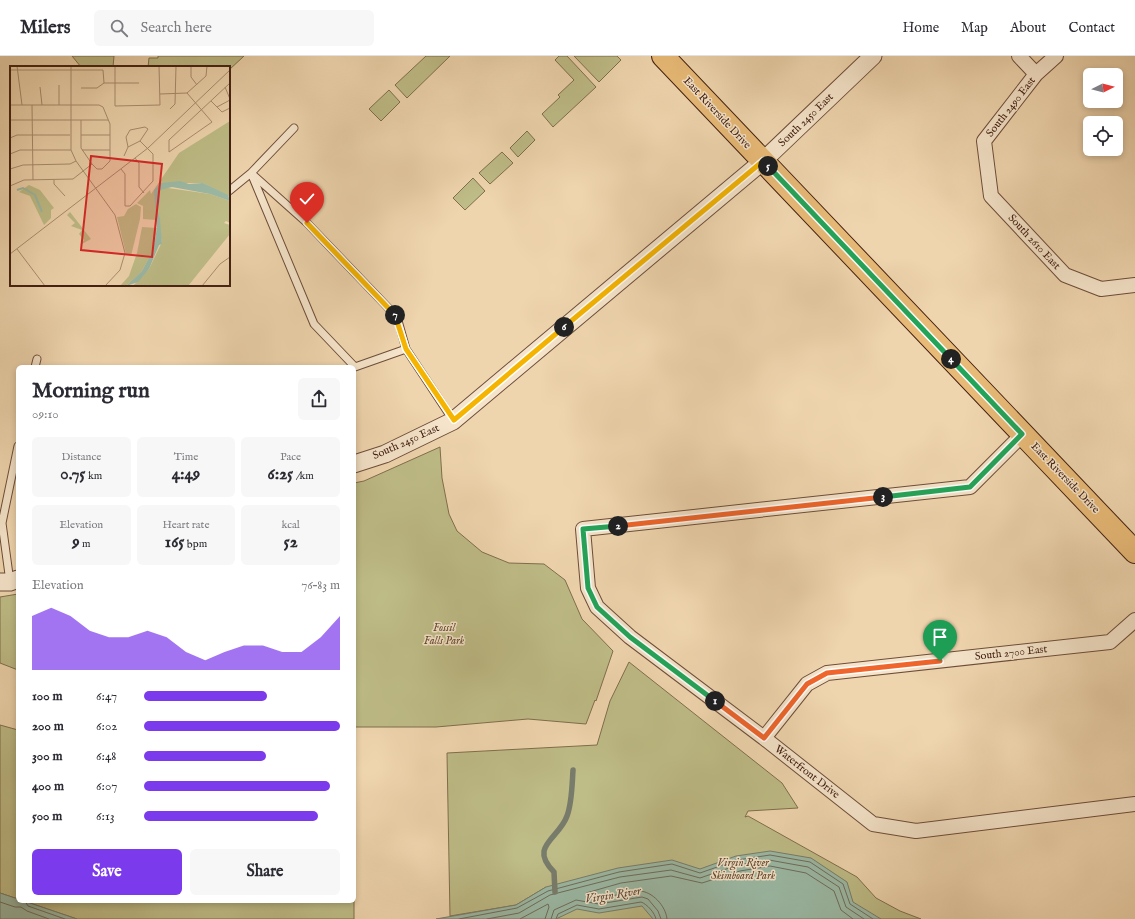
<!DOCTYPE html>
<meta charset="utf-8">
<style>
:root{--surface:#fff;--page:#f7f7f7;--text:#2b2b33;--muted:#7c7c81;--line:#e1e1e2;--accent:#7c3aed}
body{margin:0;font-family:"IM FELL English",serif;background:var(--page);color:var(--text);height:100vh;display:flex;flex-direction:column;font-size:15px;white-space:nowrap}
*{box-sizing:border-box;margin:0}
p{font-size:13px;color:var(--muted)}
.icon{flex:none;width:22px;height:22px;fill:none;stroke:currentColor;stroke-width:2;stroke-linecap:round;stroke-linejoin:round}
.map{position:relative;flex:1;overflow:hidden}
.details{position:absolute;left:16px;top:309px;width:340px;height:538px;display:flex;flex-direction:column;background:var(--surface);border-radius:6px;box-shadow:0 2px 6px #0003}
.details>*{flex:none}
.needle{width:26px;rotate:84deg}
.tools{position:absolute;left:1083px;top:12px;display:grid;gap:8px}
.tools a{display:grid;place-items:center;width:40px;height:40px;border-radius:6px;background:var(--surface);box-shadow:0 2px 6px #0003;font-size:20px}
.pin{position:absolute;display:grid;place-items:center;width:34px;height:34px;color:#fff;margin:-41px -17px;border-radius:50% 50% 50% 0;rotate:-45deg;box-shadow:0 0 4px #0007}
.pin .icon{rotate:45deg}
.km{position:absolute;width:20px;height:20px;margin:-10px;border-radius:50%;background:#222;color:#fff;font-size:11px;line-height:20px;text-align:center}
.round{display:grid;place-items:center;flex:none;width:42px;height:42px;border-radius:6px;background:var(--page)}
.overview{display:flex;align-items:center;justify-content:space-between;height:68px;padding:0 16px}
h1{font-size:22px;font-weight:700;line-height:30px}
.metrics{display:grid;grid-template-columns:repeat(3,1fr);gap:6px;height:68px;padding:4px 16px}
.metrics div{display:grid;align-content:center;border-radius:6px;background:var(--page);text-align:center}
.metrics b{font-size:17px;font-weight:700}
.metrics small{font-size:11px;font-weight:400}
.metrics p{font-size:11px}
.chart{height:112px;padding:8px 16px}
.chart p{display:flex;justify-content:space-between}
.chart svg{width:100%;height:72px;margin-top:4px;fill:var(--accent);opacity:.7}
.button{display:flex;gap:8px;margin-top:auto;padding:8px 16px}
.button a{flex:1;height:46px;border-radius:6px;background:var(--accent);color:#fff;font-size:16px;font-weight:700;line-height:46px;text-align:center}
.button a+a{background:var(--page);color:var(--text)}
ul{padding:0 16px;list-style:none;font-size:13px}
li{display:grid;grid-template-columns:64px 48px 1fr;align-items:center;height:30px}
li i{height:10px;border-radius:5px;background:var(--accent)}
header{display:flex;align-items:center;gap:24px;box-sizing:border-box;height:56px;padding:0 20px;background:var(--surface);border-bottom:1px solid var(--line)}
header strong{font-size:19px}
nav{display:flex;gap:22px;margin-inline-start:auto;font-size:14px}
.search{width:280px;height:36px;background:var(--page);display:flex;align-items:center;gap:10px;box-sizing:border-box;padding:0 14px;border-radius:6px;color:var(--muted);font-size:15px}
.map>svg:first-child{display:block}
</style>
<header>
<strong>Milers</strong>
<div class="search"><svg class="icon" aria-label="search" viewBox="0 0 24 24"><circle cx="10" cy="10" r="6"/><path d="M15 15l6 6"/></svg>Search here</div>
<nav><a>Home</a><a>Map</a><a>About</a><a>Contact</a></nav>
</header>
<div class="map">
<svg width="1135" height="863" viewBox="0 0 1135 863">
<rect width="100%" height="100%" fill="#efd5ae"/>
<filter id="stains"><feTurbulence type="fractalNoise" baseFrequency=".005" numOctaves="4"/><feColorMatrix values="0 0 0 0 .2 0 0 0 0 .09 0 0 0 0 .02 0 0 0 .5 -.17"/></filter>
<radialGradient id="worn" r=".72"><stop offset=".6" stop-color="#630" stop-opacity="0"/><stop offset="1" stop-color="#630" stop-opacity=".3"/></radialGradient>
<path fill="#bebc87" stroke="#806e4d" d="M 72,0 L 114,0 L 113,11 L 81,11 Z
M 158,0 L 244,0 L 229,14 L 229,11 L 148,11 L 149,2 L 158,2 Z
M 426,0 L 450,0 L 407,42 L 395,29 Z
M 559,0 L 567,0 L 596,31 L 553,71 L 542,58 L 560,41 L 558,39 L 574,24 L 555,4 Z
M 574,0 L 617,0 L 621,4 L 599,26 Z
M 389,34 L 400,46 L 381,65 L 369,53 Z
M 527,75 L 535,84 L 518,101 L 510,92 Z
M 502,96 L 513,107 L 490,128 L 479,117 Z
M 473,122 L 485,135 L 465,154 L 453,142 Z
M 440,391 L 442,422 L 449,458 L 457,475 L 482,496 L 509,507 L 544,508 L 565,524 L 582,563 L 613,595 L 596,645 L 595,644 L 586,668 L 528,663 L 436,671 L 354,671 L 354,427 L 364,425 Z
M 18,538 L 18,614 L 0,607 L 0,541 Z
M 629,606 L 782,727 L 798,752 L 748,755 L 745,761 L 748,760 L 857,821 L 876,842 L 900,855 L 921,863 L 556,863 L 561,860 L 546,831 L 516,849 L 450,860 L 447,697 L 597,689 L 610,645 Z
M 0,669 L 18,674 L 18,843 L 0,837 Z
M 24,845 L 354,845 L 354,863 L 77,863 Z"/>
<path fill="#9bb9a5" stroke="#787c6b" d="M 770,795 L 811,802 L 847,826 L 853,846 L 881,863 L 653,863 L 642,850 L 599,857 L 577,853 L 556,863 L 436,863 L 516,849 L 546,831 L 618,812 L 672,804 L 700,813 L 736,800 Z
M 0,837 L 18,843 L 18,845 L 24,845 L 77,863 L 0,863 Z"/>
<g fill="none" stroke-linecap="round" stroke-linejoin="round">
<path stroke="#6f6c5c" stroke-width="1" d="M 25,845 L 28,850 L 65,863
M 0,846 L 15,851 L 21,851 L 27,855 L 49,863
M 459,863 L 517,852 L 548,835 L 619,816 L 672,808 L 700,817 L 737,804 L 770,799 L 810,806 L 843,828 L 850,848 L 873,863
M 487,863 L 519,857 L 550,839 L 620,821 L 671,814 L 700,822 L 738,809 L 769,804 L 808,811 L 839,831 L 846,851 L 864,863
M 520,863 L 548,848 L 549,851 L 545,863
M 551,863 L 554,854 L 576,844 L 599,848 L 642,841 L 648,843 L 658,855 L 661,863
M 556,863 L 558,858 L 577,849 L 599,853 L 641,846 C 647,848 655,857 656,863
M 667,863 C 666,850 652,835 639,835 L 599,842 L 587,839 L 586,837 L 621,827 L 671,820 L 702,827 L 740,815 L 770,810 L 806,817 L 834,835 L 841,854 L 853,863"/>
<path stroke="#787c6b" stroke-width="5.5" d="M 555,836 L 554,816 C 528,790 559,783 567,760 C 572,747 572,729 573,714"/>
<g stroke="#6e4d3a" stroke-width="9">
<path id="service" d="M 294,72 L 251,117 L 314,268 L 355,311 L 406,293
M 229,135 L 251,117 L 307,167 L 397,261 L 406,293 L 453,364
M 35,311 L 37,303
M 10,526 L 2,467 L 18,390"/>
</g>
<g stroke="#6e4d3a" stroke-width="16">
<path id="minor" d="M 1019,0 L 1036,18
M 1056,0 L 1036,18 L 984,85 L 991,140 L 1065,219 L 1101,233 L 1135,229
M 1023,378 L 970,431 L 583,473 L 588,532 L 597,551 L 630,581 L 764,682 L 873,768 L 916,775 L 1135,748
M 764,682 L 807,628 L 827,617 L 1110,586 L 1135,564"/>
</g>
<g stroke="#6e4d3a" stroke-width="19">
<path id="tertiary" d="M 354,408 L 385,398 L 453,365 L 763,105 L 873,0
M 0,526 L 10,526 L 18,523"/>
</g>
<g stroke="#432013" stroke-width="24">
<path id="primary" d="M 663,0 L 1135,496"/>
</g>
<use href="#service" stroke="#f5e4ca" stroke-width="7"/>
<use href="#minor" stroke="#f5e4ca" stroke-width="14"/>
<use href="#tertiary" stroke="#f5e4ca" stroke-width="17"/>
<use href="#primary" stroke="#e8ba77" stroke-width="22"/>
</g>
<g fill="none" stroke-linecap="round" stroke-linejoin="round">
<g stroke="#fff" stroke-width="8">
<path id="split-1" d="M 715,645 L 764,682 L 807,628 L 827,617 L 940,605"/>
</g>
<g stroke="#fff" stroke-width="8">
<path id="split-2" d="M 618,470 L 583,473 L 588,532 L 597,551 L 630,581 L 715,645"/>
</g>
<g stroke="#fff" stroke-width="8">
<path id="split-3" d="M 618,470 L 883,441"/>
</g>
<g stroke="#fff" stroke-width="8">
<path id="split-4" d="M 883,441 L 970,431 L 1022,378 L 951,303"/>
</g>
<g stroke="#fff" stroke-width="8">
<path id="split-5" d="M 768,110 L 951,303"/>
</g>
<g stroke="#fff" stroke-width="8">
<path id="split-6" d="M 564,271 L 763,105 L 768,110"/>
</g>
<g stroke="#fff" stroke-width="8">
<path id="split-7" d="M 395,259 L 406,293 L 454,364 L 564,271"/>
</g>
<g stroke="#fff" stroke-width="8">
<path id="split-8" d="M 307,167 L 395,259"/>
</g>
<use href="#split-1" stroke="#f0652b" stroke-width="5"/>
<use href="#split-2" stroke="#22a559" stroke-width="5"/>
<use href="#split-3" stroke="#f0652b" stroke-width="5"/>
<use href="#split-4" stroke="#22a559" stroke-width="5"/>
<use href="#split-5" stroke="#22a559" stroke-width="5"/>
<use href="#split-6" stroke="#f5b400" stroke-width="5"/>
<use href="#split-7" stroke="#f5b400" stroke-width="5"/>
<use href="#split-8" stroke="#f5b400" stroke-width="5"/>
</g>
<g text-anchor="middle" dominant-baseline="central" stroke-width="3" stroke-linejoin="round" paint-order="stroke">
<g font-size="11" fill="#432013" stroke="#f5e4ca">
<text transform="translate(1011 51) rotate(-52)">South 2490 East</text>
<text transform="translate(717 57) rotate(47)">East Riverside Drive</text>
<text transform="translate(806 64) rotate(-44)">South 2450 East</text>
<text transform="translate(1034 186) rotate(47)">South 2610 East</text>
<text transform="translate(406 386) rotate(-24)">South 2450 East</text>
<text transform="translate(1065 422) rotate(46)">East Riverside Drive</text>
<text transform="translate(1011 597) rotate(-6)">South 2700 East</text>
<text transform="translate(807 716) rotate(38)">Waterfront Drive</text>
</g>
<g font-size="11" font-style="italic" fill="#624730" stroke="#f5e4ca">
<text x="444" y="572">Fossil<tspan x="444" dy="13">Falls Park</tspan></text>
<text x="743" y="807">Virgin River<tspan x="743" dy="13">Skimboard Park</tspan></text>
</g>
<g font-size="12" font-style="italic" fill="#594638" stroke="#f5e4ca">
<text transform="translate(613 839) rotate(-9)">Virgin River</text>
</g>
</g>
<g transform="translate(10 10)">
<rect width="220" height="220" fill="#efd5ae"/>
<path d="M 220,55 L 220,131 L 193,117 L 155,117 L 158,122 L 200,128 L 220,135 L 220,157 L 216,155 L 214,157 L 220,159 L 220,168 L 178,220 L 123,220 L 139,203 L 152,176 L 146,148 L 146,154 L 133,153 L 133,140 L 127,137 L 140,124 L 141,128 L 169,87 ZM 19,119 L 30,124 L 44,142 L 41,144 L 41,152 L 34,159 L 20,130 L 9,126 ZM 126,138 L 131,141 L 130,153 L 121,190 L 116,188 L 107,151 L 114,150 L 118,143 ZM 60,146 L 81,173 L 70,179 L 74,174 L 69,168 L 72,164 L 61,160 L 65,157 L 57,149 ZM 132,161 L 147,162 L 143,184 L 132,205 L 116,220 L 110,220 L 119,210 L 127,187 Z" fill="#bebc87"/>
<path d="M 170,115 L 179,118 L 193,117 L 218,129 L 220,135 L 200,128 L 162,121 L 150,124 L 150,136 L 147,143 L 150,153 L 152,178 L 149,179 L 139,203 L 128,216 L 116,220 L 132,205 L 143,184 L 147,162 L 144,124 L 151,117 Z" fill="#9bb9a5"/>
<path fill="none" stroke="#9bb9a5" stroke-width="2" d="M 7,124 L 13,122 L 25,129 L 32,146"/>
<path fill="none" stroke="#aa8d70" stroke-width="1" d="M 7,0 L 12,39M 61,0 L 61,84 L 66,95 L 105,149 L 115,187 L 110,204 L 95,220M 105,0 L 105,40 L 150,39 L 149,0M 181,0 L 181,11 L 187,19M 0,4 L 93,4 L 94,17M 30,21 L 32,39M 215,21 L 220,33M 71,22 L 87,22 L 94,17 L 129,17M 150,28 L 177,27 L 196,10 L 197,0M 201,35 L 212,46 L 220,42M 0,39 L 89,39 L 93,41 L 100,58 L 100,95 L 92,103 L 87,103 L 82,98 L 71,82 L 71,54M 22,39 L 23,114M 49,39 L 49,19M 207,41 L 220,34M 160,43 L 165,38 L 166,0M 0,54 L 98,54M 71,69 L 100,69M 0,72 L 7,69 L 60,69M 72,84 L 100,84M 159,86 L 159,74 L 220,17M 159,86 L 202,56 L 177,27M 0,88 L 10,84 L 61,84M 114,90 L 118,81 L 116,71 L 120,64 L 135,61 L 138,63 L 130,75 L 118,81M 125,92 L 129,97 L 129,121 L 134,127M 0,103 L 13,99 L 60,98 L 66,95M 111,103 L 115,108 L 115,140 L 120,140 L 143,115 L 143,88 L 130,75M 44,114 L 44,118 L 55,130M 0,120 L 14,114 L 63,113 L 82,98M 7,183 L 35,220M 0,188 L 138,82 L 220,4M 192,220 L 210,198 L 220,191"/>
<path fill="#d62828" fill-opacity="0.15" stroke="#d62828" stroke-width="2" d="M 81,90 L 152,98 L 142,191 L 71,184 Z"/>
<rect width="220" height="220" fill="none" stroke="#432013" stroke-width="2"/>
</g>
<rect width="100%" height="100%" filter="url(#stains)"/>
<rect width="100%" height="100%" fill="url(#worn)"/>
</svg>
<div class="tools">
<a><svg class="needle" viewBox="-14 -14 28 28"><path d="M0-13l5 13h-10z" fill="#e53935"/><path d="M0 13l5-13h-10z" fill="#7c7c81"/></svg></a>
<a><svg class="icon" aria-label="locate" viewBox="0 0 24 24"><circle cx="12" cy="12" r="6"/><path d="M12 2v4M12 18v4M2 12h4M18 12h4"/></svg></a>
</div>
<div class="pin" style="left:940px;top:605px;background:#1e9e55"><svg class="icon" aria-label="arrive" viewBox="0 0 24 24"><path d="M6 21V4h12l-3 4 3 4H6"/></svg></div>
<div class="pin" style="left:307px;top:167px;background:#d93025"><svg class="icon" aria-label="check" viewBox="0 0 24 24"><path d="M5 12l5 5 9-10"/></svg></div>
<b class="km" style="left:715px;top:645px">1</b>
<b class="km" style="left:618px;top:470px">2</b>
<b class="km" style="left:883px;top:441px">3</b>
<b class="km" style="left:951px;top:303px">4</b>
<b class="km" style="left:768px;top:110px">5</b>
<b class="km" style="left:564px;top:271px">6</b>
<b class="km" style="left:395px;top:259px">7</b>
<section class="details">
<div class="overview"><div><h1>Morning run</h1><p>09:10</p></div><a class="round"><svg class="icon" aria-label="share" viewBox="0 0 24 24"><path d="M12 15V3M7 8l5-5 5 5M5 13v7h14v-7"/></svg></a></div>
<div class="metrics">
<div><p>Distance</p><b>0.75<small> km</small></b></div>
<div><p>Time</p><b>4:49</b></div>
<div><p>Pace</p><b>6:25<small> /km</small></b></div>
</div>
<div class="metrics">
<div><p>Elevation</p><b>9<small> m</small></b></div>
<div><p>Heart rate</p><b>165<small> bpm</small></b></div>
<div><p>kcal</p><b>52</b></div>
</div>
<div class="chart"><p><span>Elevation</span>76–83 m</p>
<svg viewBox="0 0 160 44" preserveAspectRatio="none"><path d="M0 44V11L10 6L20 11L30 20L40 24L50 24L60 20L70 24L80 33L90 38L100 33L110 29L120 29L130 33L140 33L150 24L160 11V44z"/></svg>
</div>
<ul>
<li><b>100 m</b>6:47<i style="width:63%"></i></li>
<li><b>200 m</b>6:02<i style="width:100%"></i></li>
<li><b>300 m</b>6:48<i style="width:62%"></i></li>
<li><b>400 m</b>6:07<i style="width:95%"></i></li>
<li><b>500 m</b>6:13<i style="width:89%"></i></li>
</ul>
<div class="button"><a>Save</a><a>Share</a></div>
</section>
</div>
